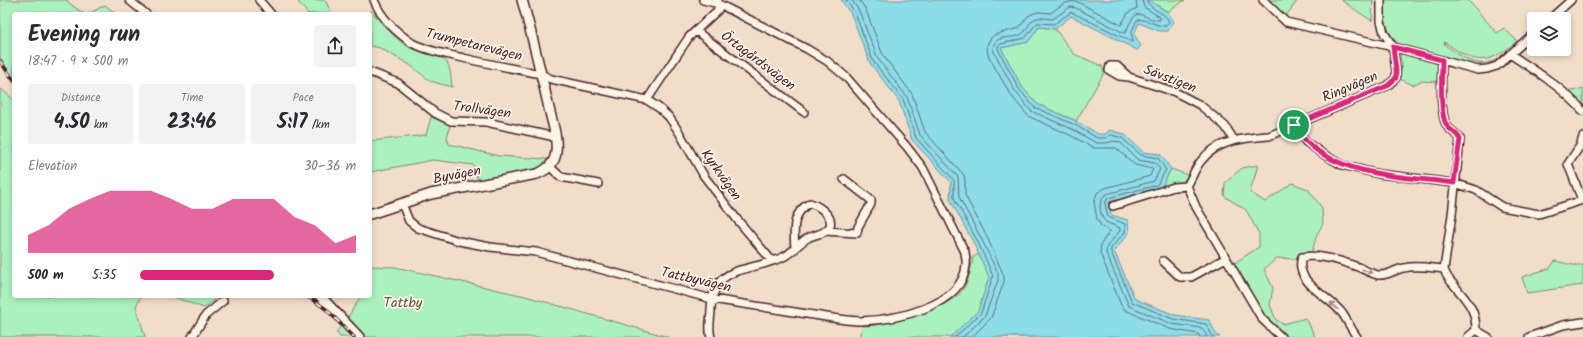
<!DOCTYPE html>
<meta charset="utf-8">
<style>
:root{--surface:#fff;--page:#f2f2f3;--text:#2b2b33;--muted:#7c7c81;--accent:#db2777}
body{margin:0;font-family:Kalam,sans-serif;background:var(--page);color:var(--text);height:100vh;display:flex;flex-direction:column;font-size:15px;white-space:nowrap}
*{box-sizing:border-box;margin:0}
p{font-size:13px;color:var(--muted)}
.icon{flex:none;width:22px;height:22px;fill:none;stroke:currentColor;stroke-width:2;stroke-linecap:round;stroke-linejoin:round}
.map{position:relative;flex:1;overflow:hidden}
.panel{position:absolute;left:12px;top:12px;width:360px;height:286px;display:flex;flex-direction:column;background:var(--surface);border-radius:4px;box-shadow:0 2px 6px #0003}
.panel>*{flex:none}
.fabs{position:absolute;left:1527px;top:12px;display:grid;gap:8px}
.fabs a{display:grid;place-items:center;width:44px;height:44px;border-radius:4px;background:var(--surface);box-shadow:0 2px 6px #0003;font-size:20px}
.pin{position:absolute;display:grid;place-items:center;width:34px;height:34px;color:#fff;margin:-17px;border:2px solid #fff;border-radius:50%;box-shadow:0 1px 4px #0007}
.round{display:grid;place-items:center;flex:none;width:42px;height:42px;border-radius:4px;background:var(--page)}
.overview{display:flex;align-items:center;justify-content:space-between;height:68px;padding:0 16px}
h1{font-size:22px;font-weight:800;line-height:30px}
.figures{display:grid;grid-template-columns:repeat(3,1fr);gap:6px;height:68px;padding:4px 16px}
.figures div{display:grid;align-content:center;border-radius:4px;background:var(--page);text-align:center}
.figures b{font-size:20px;font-weight:800}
.figures small{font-size:11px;font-weight:400}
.figures p{font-size:11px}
.chart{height:112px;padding:8px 16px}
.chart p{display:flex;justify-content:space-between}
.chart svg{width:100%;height:72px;margin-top:4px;fill:var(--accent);opacity:.7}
ul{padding:0 16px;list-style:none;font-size:13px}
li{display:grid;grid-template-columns:64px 48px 1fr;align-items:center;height:30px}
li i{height:10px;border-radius:5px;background:var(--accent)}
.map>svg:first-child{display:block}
</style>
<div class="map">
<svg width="1583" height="337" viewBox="0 0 1583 337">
<rect width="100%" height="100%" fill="#f1dec9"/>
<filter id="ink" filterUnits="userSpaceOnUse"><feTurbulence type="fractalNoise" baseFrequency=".025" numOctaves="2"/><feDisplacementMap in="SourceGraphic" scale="8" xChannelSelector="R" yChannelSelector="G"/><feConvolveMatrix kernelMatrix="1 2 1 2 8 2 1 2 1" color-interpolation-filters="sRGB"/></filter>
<g filter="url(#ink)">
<path fill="#abf1be" stroke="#7a8874" d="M 0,0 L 67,0 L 69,3 L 84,14 L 14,14 L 14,79 L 0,57 Z
M 298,0 L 325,0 L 332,14 L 308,14 L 299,3 Z
M 1148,0 L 1185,0 L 1168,12 Z
M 1262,0 L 1298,0 L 1285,17 Z
M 1341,0 L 1373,0 L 1372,21 Z
M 1385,0 L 1468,0 L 1497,33 L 1504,28 L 1517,41 C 1500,55 1485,67 1463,54 C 1456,51 1450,45 1444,42 L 1445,45 C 1469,62 1481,72 1508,53 L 1496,65 L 1478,67 L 1400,45 C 1387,33 1381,17 1385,0 Z
M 105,5 L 116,14 L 88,14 Z
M 372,11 C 379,22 401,45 413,49 C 423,52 436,53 445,60 C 451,66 451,79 452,87 L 430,81 L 410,65 L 380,48 L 370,46 L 370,14 L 361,14 Z
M 1039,27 L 1055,29 L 1074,54 L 1102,66 L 1104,73 L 1076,121 L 1037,104 L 1022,87 L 1001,48 L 1028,42 Z
M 1404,53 L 1441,63 L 1440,82 L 1421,81 L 1413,85 L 1400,79 L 1402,64 L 1400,56 L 1401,54 Z
M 0,88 L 14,100 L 14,296 L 141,296 L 136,306 L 145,337 L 0,337 Z
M 1583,88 L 1583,107 L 1569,92 Z
M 431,117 L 450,125 L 447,138 L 449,144 L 499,156 L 547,159 L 541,167 L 531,172 L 478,180 L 473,165 L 433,160 L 370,172 L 370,141 L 426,135 Z
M 1258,165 L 1250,192 L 1265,202 L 1292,183 L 1308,189 L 1322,208 L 1323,224 L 1317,234 L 1312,252 L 1299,253 L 1296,259 L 1277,258 L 1264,269 L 1273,288 L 1270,305 L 1276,320 L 1283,324 L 1306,318 L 1315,337 L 1285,337 L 1283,335 L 1264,318 L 1233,264 L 1259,247 L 1259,234 L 1246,210 L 1224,196 L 1225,183 L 1242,168 Z
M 1171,169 L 1188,175 L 1182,183 L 1161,188 Z
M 979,254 L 1083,337 L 859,337 L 863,326 C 888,326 945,310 961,292 C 969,282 971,269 973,257 Z
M 1555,261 L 1573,265 L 1583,265 L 1583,285 L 1527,293 L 1522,277 L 1550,268 Z
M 370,266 L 395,267 L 525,296 L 668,337 L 340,337 L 336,332 L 345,322 L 361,296 L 370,296 Z
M 171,296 L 218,296 L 204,308 Z"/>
<path fill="#8ddde9" stroke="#72919d" d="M 841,0 L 1148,0 L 1168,12 L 1174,22 L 1168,31 L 1159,31 L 1139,23 L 1134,34 L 1141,46 L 1137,50 L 1071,16 L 1055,29 L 1039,27 L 1028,42 L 1001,48 L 1022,87 L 1037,104 L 1076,121 L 1098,134 L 1106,134 L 1109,130 L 1124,134 L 1143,152 L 1160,154 L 1171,169 L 1161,188 L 1109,202 L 1111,215 L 1128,220 L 1129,233 L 1114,251 L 1135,299 L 1175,315 L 1209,320 L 1216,334 L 1220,337 L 950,337 L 978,311 L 989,277 L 974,244 L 950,199 L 951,182 L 912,140 L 899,101 L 870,63 L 851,14 Z"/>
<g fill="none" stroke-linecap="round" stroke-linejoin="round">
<path stroke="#656b77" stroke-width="1" d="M 846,0 L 855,13 L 873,61 L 903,99 L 916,138 L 954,180 L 954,198 L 978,242 L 993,276 L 981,313 L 955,337
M 852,0 L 859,11 L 878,59 L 907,97 L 920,135 L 958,177 L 959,197 L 982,240 L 998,274 L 998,280 L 985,316 L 963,337
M 859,0 L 865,8 L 883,55 L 912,94 L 925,132 L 964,175 L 965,181 L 965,195 L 987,237 L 1004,276 L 1004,282 L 991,318 L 972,337
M 1136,0 L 1137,8 L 1128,13 L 1121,25 L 1078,2 C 1066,0 1060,6 1051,13 L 1040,12 L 1034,13 L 1028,16 L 1019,28 L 994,35 L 990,39 L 987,45 L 988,55 L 1010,94 L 1028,116 L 1070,135 L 1094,148 L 1116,148 L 1135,165 L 1153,169 L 1150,176 L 1105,188 L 1097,193 L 1094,202 L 1097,219 L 1101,226 L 1110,231 L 1101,244 L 1100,253 L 1121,305 L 1125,310 L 1170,329 L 1198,334 L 1200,337
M 1142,0 L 1144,7 L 1160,17 L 1160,20 C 1140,20 1138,1 1126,32 L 1124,33 L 1076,8 L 1070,7 L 1053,19 C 1048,19 1042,17 1037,18 C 1029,20 1028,30 1022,34 C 1013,40 993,33 993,50 L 1015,91 L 1031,111 L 1072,129 L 1096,143 L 1107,143 L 1113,141 L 1120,142 L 1138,160 L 1155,163 L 1160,169 L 1154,181 L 1107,194 C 1098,198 1098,215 1106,222 C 1110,225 1116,225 1120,228 L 1120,231 L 1107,246 L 1106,253 L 1129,306 L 1172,324 L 1202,328 L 1207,337
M 1147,0 C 1148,10 1165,11 1169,22 L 1166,26 C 1156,27 1147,18 1137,20 L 1131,33 L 1133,40 L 1132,42 L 1071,12 L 1054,24 L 1037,23 L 1025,38 L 1001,44 L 998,46 L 998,49 L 1019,89 L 1034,107 L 1075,125 L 1097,138 L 1106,138 L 1111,135 L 1122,138 L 1141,155 L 1158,158 L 1166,170 L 1157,185 L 1108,198 L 1106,201 L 1105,204 L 1108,217 L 1125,224 L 1125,232 L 1111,248 L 1111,252 L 1132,302 L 1173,319 L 1206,324 L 1213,337"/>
<g stroke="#4a1f2b" stroke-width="10">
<path id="minor" d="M 129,0 L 146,14
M 259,0 L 271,14
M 374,0 C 381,18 396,32 412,43 C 427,51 446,54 463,58 C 489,64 515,69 541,74 L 551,79 L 647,100 L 659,108 L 669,117 L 679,132 L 704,176 L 736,218 L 772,261 C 741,273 714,266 711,309 C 711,318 708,329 711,337
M 1263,0 L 1286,22 L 1393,47 L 1478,70 L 1487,69 L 1497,66 L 1534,33
M 1550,19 L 1571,0
M 696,31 L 804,112
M 1510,54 C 1536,71 1563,88 1583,111
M 1442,60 C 1442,75 1439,114 1447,126 C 1451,132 1456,132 1460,139 L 1452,215 L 1444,269 C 1446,276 1449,280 1454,285 C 1467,301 1476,309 1476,330 L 1488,337
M 370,72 L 398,83 L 435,113 L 451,121 L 486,122 L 555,137
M 1129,77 L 1119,76 L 1109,70 L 1110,66 L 1117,66 L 1129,77 L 1175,92 L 1200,105 L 1225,126 L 1234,140
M 647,100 L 689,37 L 718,10 L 718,1
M 1294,125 L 1306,142 L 1323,154 L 1342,165 L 1379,174 L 1454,183 L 1476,190 L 1502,207 L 1539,214 L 1583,200
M 549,166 L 561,177 L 598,184
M 1187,186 L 1196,207 L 1262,319 L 1281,337
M 1582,200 L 1568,164 L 1580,146 L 1583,137
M 402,204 L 409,221 L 418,228 L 459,241 L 490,247 L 536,252 L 712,299 L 839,319 C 846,320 854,321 861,321 C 894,320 963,307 966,265 C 967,261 965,256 965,252 L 923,168 L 907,147 L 846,77 L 827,61 L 807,49 L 719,4 L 703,0
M 1113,206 L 1174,187 L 1187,186 C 1192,178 1195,168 1201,161 C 1217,140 1244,138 1269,136 L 1387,86 L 1396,78 L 1396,70 L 1393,47 L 1384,33 L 1381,21 L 1381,0
M 825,231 L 857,233 L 858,227 L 871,204 L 871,200 L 844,179
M 772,261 C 790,257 793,248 806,239 C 812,235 818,235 824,232 C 841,222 821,206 810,203 C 791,213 794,231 795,249
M 1163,261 L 1180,277 L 1191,277 L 1226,258
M 192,337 L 206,315 L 223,301
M 1357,337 C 1351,329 1347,320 1342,313 C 1329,296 1293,282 1302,257 C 1321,254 1341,261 1358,267 C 1365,270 1372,274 1378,275 C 1389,276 1395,269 1404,268 C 1417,265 1432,268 1444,269
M 1468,337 L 1476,330
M 1529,337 L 1563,325 L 1583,322"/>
</g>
<g stroke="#4a1f2b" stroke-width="12">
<path id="tertiary" d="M 370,214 L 431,194 L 537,174 C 547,170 555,163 556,152 C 558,136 551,119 548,104 C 540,69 532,34 522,0
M 320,296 L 359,337"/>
</g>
<use href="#minor" stroke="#fcf5e5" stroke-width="7"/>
<use href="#tertiary" stroke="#fcf5e5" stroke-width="9"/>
<g stroke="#4a1f2b" stroke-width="3.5">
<path id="rail" d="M 0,61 L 14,81
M 307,296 L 326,309 L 354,337"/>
</g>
<use href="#rail" stroke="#fcf5e5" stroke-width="2" stroke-dasharray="6" stroke-linecap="butt"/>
</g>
<defs><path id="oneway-solid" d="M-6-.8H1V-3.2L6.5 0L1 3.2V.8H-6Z"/></defs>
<g fill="#a38a88">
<use href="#oneway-solid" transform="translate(1367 271) rotate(23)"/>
<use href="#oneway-solid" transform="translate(1334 306) rotate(-138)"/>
</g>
</g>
<g fill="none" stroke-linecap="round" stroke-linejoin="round" filter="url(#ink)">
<g stroke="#fff" stroke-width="8">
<path id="route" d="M 1393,47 L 1442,60 C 1442,75 1439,114 1447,126 C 1451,131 1457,133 1460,139 L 1454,183 C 1402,176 1323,177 1294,125 L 1387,86 L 1396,78 L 1396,70 Z"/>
</g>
<use href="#route" stroke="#db2777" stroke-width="5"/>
</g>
<g text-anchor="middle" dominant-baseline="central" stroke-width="3.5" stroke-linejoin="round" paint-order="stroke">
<g font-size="14" fill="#4a1f2b" stroke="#fcf5e5">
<text transform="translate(474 45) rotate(14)">Trumpetarevägen</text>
<text transform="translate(758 61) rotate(37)">Örtagårdsvägen</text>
<text transform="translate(1170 79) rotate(21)">Sävstigen</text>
<text transform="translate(1350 87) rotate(-23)">Ringvägen</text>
<text transform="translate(482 110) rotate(8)">Trollvägen</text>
<text transform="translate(457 175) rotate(-11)">Byvägen</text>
<text transform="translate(721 175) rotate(55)">Kyrkvägen</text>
<text transform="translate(696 280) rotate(13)">Tattbyvägen</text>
</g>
<g font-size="14" fill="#625450" stroke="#fcf5e5">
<text x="403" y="303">Tattby</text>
</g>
</g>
</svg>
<div class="fabs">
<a><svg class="icon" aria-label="layers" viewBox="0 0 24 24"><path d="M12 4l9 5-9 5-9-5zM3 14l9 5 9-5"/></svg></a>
</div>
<div class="pin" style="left:1294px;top:125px;background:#1e9e55"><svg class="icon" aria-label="arrive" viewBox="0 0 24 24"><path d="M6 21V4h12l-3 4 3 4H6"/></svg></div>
<section class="panel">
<div class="overview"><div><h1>Evening run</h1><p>18:47 · 9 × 500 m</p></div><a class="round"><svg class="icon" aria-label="share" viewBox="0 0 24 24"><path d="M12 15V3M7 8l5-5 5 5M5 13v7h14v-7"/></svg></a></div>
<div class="figures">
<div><p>Distance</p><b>4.50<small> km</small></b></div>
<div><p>Time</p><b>23:46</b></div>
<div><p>Pace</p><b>5:17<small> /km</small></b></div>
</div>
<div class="chart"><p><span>Elevation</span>30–36 m</p>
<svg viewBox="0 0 160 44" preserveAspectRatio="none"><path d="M0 44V33L10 27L20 17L30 11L40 6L50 6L60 6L70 11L80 17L90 17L100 11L110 11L120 11L130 22L140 27L150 38L160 33V44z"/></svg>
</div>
<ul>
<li><b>500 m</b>5:35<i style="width:62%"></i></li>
</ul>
</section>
</div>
